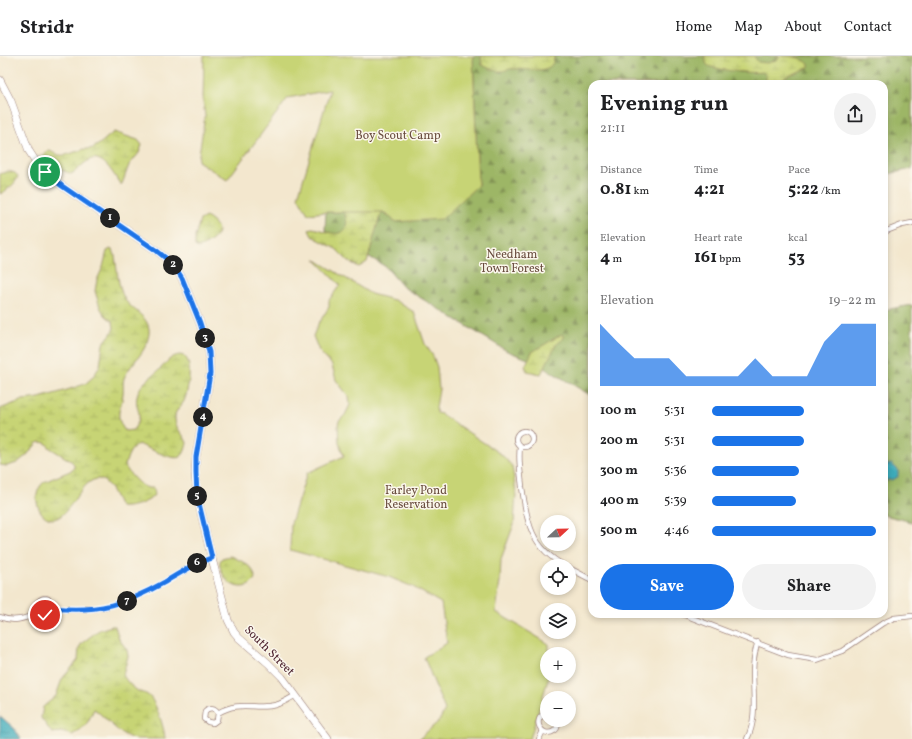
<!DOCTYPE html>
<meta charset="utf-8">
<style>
:root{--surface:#fff;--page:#f2f2f2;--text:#202124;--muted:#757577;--line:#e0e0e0;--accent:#1a73e8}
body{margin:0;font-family:Vollkorn,serif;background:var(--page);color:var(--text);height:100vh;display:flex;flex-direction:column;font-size:15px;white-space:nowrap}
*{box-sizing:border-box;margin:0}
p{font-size:13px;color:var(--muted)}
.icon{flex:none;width:22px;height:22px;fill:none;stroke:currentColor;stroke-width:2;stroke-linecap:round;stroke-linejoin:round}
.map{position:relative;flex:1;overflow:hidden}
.details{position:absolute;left:588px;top:24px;width:300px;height:538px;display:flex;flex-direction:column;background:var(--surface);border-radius:12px;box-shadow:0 2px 6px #0003}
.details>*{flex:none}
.needle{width:26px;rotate:68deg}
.fabs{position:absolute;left:540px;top:459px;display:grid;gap:8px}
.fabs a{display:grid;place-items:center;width:36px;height:36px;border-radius:50%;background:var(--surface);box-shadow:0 2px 6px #0003;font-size:20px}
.pin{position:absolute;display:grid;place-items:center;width:34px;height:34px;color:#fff;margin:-17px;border:2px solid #fff;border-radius:50%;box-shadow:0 1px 4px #0007}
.km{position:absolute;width:20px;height:20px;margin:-10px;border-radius:50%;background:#222;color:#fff;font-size:11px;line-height:20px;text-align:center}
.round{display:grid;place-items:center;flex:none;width:42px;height:42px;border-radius:21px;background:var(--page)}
.head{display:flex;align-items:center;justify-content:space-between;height:68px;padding:0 12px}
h1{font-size:22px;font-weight:700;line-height:30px}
.figures{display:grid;grid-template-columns:repeat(3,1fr);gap:6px;height:68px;padding:4px 12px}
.figures div{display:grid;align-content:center}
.figures b{font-size:17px;font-weight:700}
.figures small{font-size:11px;font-weight:400}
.figures p{font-size:11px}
.chart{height:112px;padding:8px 12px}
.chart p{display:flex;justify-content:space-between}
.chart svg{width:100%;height:72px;margin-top:4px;fill:var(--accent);opacity:.7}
.cta{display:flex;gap:8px;margin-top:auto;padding:8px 12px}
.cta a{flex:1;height:46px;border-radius:24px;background:var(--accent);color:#fff;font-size:16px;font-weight:700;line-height:46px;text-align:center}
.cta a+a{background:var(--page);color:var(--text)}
ul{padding:0 12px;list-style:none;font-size:13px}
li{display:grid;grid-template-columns:64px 48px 1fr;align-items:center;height:30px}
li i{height:10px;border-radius:5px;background:var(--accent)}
header{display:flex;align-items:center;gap:24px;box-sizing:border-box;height:56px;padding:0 20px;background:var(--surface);border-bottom:1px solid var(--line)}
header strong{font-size:19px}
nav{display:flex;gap:22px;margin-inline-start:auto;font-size:14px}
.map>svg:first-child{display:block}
</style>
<header>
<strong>Stridr</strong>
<nav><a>Home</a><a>Map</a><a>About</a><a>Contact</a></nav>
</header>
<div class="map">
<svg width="912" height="683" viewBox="0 0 912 683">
<defs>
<pattern id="forest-firs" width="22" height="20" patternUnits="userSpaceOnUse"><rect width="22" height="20" fill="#9db666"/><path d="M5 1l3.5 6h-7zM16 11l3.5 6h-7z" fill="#829354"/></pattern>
<pattern id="wetland-marsh" width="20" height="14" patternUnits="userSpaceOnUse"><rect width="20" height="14" fill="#c7d475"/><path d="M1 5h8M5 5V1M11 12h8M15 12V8" fill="none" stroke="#acb665"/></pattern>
<pattern id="water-ripples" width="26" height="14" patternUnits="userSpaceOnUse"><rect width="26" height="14" fill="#3cabba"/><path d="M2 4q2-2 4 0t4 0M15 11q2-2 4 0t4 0" fill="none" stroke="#348b97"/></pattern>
</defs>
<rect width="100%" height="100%" fill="#fbf7ec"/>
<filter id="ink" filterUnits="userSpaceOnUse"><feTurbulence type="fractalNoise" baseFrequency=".025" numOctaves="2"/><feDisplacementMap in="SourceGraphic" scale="8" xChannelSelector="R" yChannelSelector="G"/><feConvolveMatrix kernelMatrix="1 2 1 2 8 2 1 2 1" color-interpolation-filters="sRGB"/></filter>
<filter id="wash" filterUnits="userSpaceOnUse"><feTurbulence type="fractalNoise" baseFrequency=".012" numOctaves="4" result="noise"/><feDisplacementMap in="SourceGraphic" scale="16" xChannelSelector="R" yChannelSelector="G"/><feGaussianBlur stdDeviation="0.9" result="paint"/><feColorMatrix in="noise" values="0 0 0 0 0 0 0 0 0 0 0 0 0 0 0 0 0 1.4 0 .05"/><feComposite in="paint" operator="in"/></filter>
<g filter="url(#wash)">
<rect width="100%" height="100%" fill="#f3e7ce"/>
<path fill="url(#forest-firs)" stroke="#746a48" d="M 473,0 L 912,0 L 912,113 L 884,119 L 884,28 L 592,28 L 592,340 L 533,305 L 507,295 L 403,231 L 386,211 L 325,174 L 326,156 L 383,156 L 391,161 L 478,129 Z
M 912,249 L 912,466 L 884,459 L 884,254 Z"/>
<path fill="url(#wetland-marsh)" stroke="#887a50" d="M 482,0 L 554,0 C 555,21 524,12 512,13 C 509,13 506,14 503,15 C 495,16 489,12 482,9 L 481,2 Z
M 704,0 L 754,0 L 758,6 L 768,7 L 778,3 L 778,0 C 790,0 801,0 809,8 L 809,11 C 799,17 785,18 778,28 L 766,28 L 766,20 L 763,16 C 755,18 713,14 707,9 C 706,7 705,3 704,0 Z
M 114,76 L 138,84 L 142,89 L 139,97 L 129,109 L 122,128 L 120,128 C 114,119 103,97 89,104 C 82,108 77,115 71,118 L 47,108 L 43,103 L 43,99 L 46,96 L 50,95 C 63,103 68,98 81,94 C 85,92 89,94 93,92 C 101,88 107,81 114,76 Z
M 8,115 L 15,117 L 18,120 C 16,128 7,134 0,138 L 0,118 Z
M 342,152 L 384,153 L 379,163 L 367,206 L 359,211 L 348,205 L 336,193 L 312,180 L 309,174 L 311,172 C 321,172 341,185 346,171 C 348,164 345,158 342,152 Z
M 206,161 C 228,173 216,185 198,192 L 195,190 L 195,181 L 200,164 Z
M 111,193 L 114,196 L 115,200 C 117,213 118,230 124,242 C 131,255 151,260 149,278 C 146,298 133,304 125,320 C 122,325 124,332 123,337 C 122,353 113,358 125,375 L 133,374 C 146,356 134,356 137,340 C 139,327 154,320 162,311 C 166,307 169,303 173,301 C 177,299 181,298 185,301 C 193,307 188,336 184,345 C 181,351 174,354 175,363 C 175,373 184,378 187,387 C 186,391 185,398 180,401 C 172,405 147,391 138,388 C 130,393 127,401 125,410 C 130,419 142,434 153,432 C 162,444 129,453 120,451 C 116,443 109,424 99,423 C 82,422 71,457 57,462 C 41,468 28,440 44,426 L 70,415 L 74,412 L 74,408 L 71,405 L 50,392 L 46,387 L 40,386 L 37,387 L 27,399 L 17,407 L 7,410 L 0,409 L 0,353 L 23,344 L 39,342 L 64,335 L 85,328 L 93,321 L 100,310 L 103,288 L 111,278 L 114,272 L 113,266 L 104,258 L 100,251 L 95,235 L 97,224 L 103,211 L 107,195 Z
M 562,278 L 564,282 L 556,289 L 541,318 L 527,315 L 525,310 L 532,296 Z
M 230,500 C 284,520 235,549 222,516 C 220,511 218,507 222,502 Z
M 112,570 L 115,570 L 119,583 L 127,594 L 128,600 L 123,619 C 126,625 132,631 138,635 C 141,637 146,637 149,640 C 156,646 165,674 165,683 L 134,683 C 117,678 108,663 94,653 C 87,668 87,670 72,679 L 61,676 L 52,677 L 41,662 L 43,651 L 56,640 L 62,623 L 78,604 L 79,592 L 82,587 L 99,574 Z"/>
<path fill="#c7d475" stroke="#887a50" d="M 204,0 L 473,0 L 478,129 L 442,163 L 394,166 L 391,161 L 383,156 L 326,156 L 308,158 L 298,141 L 330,34 L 288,42 L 227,124 L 198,105 L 205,60 L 203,45 Z
M 315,203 L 371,238 L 394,244 L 414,256 L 425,288 L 433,300 L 437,311 L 439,333 L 436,352 L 437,357 L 441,358 L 502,399 L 512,410 L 516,436 L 514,468 L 501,503 L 500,525 L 496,556 L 549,588 L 549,598 L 547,598 L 547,620 L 549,620 L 530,683 L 419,683 L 439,665 L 445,654 L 424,601 L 447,587 L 441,547 L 413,531 L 389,521 L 290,494 L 291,467 L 307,417 L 344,400 L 339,387 L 338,369 L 339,365 L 345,359 L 350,349 L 349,341 L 336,324 L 332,309 L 319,295 L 313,280 L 319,266 L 321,265 L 322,262 L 329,251 L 329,244 L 340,229 Z"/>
<path fill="url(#water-ripples)" stroke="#436572" d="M 892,408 L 898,414 L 898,421 L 891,424 L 884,424 L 884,409 Z
M 0,660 L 14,672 L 21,683 L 0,683 Z"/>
</g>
<g filter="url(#ink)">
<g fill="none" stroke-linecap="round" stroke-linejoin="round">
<g stroke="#9e837c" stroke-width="6">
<path id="street" d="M 884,176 L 902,169 L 912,167
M516 383a8 8 0 1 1 16 0a8 8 0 1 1-16 0Z
M 520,391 C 518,405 521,418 522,431 C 527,467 531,491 565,510
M 569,512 L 592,524
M 53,552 C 51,558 46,561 40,557 C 27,549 50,531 53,552 C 100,558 128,547 168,524 C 182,516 196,507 212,502
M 682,558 L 788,599 L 817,604 L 842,595 L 883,567 L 894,562 L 912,560
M 0,561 C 14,567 26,562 39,557
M 218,657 L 217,664 L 213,667 L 208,666 L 204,663 L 205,655 C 209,651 215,651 218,657 C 239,644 255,654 276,649 C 283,647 289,643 296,639
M 547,657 C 530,662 542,683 554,675 C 558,673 558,668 557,664
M 539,683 L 543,675
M 747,683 C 762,654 746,617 758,586"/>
</g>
<g stroke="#9e837c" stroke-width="8">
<path id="secondary" d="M 0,24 L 11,45 L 29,95 L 40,112 L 62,130 L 157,195 L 173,208 L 182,222 L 200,267 L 209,296 L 210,318 L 196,401 L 195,417 L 197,439 L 209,491 L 228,564 L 234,576 L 239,582 L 268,607 L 282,621 L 328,683"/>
</g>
<use href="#street" stroke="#fff" stroke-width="4.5"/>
<use href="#secondary" stroke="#fff" stroke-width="7"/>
</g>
</g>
<g fill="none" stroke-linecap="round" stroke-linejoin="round" filter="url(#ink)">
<g stroke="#fff" stroke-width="8">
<path id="route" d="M 45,116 L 62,130 L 157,195 L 173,208 L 182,222 L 200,267 L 209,296 L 210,318 L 196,401 L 196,417 L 197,439 L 212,502 C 195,507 180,517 165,526 C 126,548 98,557 53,552 L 49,558 L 45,559"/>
</g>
<use href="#route" stroke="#1a73e8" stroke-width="5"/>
</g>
<g text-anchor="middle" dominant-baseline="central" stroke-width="3" stroke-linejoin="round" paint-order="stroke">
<g font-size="12" fill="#694c3e" stroke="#fbf7ec">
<text x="398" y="80">Boy Scout Camp</text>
<text x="512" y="199">Needham<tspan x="512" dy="14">Town Forest</tspan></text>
<text x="416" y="435">Farley Pond<tspan x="416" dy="14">Reservation</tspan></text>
</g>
<g font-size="12" fill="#4a1f2b" stroke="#fbf7ec">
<text transform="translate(269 595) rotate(45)">South Street</text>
</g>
</g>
</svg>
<div class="fabs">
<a><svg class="needle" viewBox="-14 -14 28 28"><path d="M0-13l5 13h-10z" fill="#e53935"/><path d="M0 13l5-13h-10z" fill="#757577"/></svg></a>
<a><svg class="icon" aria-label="locate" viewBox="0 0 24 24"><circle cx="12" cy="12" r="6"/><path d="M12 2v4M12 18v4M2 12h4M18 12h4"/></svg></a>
<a><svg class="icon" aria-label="layers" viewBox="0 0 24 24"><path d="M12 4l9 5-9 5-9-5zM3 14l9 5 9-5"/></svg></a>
<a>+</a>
<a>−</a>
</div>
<div class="pin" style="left:45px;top:116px;background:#1e9e55"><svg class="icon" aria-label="arrive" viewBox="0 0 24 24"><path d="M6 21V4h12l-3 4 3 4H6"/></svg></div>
<div class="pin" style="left:45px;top:559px;background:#d93025"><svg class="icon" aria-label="check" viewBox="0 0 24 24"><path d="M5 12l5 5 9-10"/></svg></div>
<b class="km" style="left:110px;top:162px">1</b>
<b class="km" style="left:173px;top:209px">2</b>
<b class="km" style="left:205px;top:282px">3</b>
<b class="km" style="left:203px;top:361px">4</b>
<b class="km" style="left:197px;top:440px">5</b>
<b class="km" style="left:197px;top:507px">6</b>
<b class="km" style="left:127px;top:545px">7</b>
<section class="details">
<div class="head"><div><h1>Evening run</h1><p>21:11</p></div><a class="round"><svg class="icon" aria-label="share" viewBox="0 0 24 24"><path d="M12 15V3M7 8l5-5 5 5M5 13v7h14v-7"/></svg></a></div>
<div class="figures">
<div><p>Distance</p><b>0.81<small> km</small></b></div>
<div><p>Time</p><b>4:21</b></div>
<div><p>Pace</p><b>5:22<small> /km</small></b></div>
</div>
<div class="figures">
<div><p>Elevation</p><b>4<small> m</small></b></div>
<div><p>Heart rate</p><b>161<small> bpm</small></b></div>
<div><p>kcal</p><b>53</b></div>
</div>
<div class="chart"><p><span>Elevation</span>19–22 m</p>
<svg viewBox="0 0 160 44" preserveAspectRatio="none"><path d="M0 44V6L10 17L20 27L30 27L40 27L50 38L60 38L70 38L80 38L90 27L100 38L110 38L120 38L130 17L140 6L150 6L160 6V44z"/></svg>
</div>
<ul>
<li><b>100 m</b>5:31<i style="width:56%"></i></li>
<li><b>200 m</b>5:31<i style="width:56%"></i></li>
<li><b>300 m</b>5:36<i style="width:53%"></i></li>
<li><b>400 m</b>5:39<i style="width:51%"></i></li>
<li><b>500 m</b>4:46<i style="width:100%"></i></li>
</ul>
<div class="cta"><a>Save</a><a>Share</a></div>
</section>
</div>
